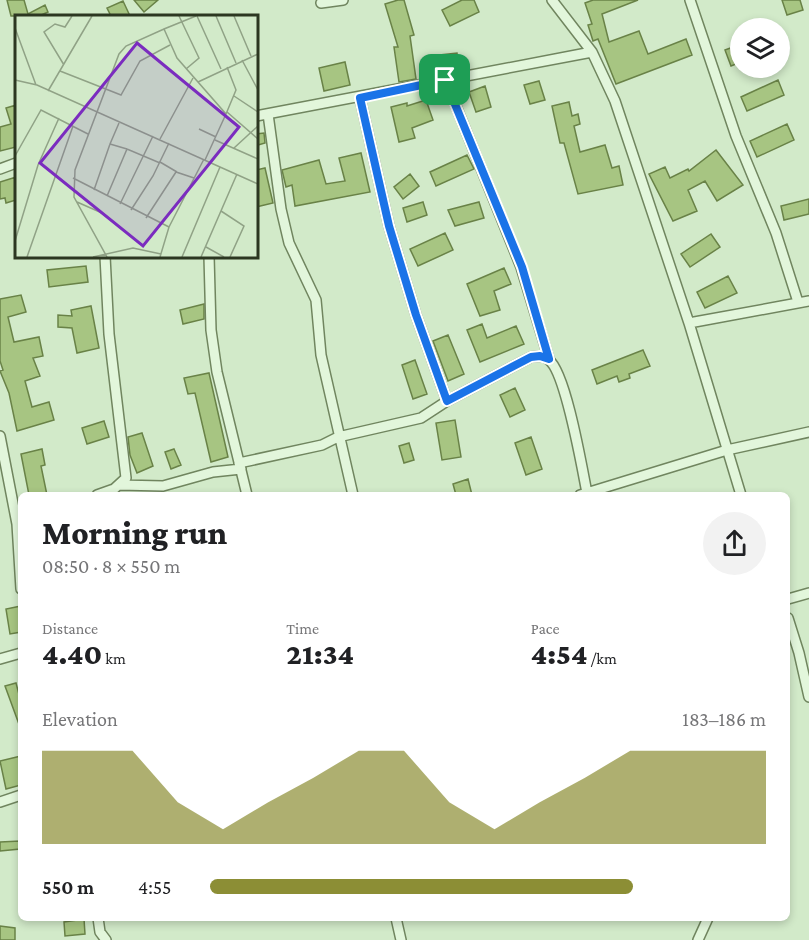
<!DOCTYPE html>
<meta charset="utf-8">
<style>
:root{--surface:#fff;--page:#f2f2f2;--text:#202124;--muted:#757577;--accent:#8c8e35}
body{margin:0;font-family:"Crimson Pro",serif;background:var(--page);color:var(--text);height:100vh;display:flex;flex-direction:column;font-size:22px;white-space:nowrap}
*{box-sizing:border-box;margin:0}
p{font-size:20px;color:var(--muted)}
.icon{flex:none;width:33px;height:33px;fill:none;stroke:currentColor;stroke-width:2;stroke-linecap:round;stroke-linejoin:round}
.map{position:relative;flex:1;overflow:hidden}
.details{position:absolute;left:18px;top:492px;width:772px;height:429px;display:flex;flex-direction:column;background:var(--surface);border-radius:9px;box-shadow:0 3px 9px #0003}
.details>*{flex:none}
.controls{position:absolute;left:730px;top:18px;display:grid;gap:12px}
.controls a{display:grid;place-items:center;width:60px;height:60px;border-radius:50%;background:var(--surface);box-shadow:0 3px 9px #0003;font-size:30px}
.pin{position:absolute;display:grid;place-items:center;width:51px;height:51px;color:#fff;margin:-26px;border-radius:12px;box-shadow:0 3px 9px #0006}
.round{display:grid;place-items:center;flex:none;width:63px;height:63px;border-radius:32px;background:var(--page)}
.head{display:flex;align-items:center;justify-content:space-between;height:102px;padding:0 24px}
h1{font-size:33px;font-weight:800;line-height:45px}
.stats{display:grid;grid-template-columns:repeat(3,1fr);gap:9px;height:102px;padding:6px 24px}
.stats div{display:grid;align-content:center}
.stats b{font-size:30px;font-weight:800}
.stats small{font-size:16px;font-weight:400}
.stats p{font-size:16px}
.chart{height:168px;padding:12px 24px}
.chart p{display:flex;justify-content:space-between}
.chart svg{width:100%;height:108px;margin-top:6px;fill:var(--accent);opacity:.7}
ul{padding:0 24px;list-style:none;font-size:20px}
li{display:grid;grid-template-columns:96px 72px 1fr;align-items:center;height:45px}
li i{height:15px;border-radius:8px;background:var(--accent)}
.map>svg:first-child{display:block}
</style>
<div class="map">
<svg width="809" height="940" viewBox="0 0 809 940">
<rect width="100%" height="100%" fill="#d2eac9"/>
<path fill="#a7c582" stroke="#698247" stroke-width="1.5" d="M 7,0 L 24,0 L 28,14 L 45,5 L 48,12 L 39,16 L 11,16 Z
M 134,0 L 158,0 L 144,12 Z
M 398,0 L 404,0 L 414,35 L 410,36 L 416,79 L 399,82 L 394,47 L 398,47 L 385,4 Z
M 462,0 L 474,0 L 479,12 L 450,26 L 442,10 Z
M 593,0 L 638,0 L 602,14 L 609,42 L 639,31 L 648,54 L 686,39 L 692,55 L 616,84 L 598,39 L 593,41 L 588,25 L 592,24 L 585,3 Z
M 782,0 L 800,0 L 803,10 L 787,15 Z
M 123,1 L 130,16 L 111,16 L 107,8 Z
M 741,44 L 741,62 L 731,66 L 725,50 Z
M 457,53 L 459,70 L 442,73 L 440,55 Z
M 345,62 L 350,85 L 324,91 L 319,68 Z
M 778,80 L 784,95 L 747,111 L 741,97 Z
M 539,81 L 545,100 L 530,104 L 524,85 Z
M 485,86 L 491,107 L 476,112 L 469,92 Z
M 426,100 L 433,120 L 412,128 L 415,138 L 399,142 L 391,107 L 407,103 L 407,106 Z
M 569,102 L 572,116 L 578,114 L 580,124 L 574,126 L 580,152 L 605,145 L 612,168 L 619,166 L 623,185 L 578,194 L 564,143 L 560,143 L 552,106 Z
M 16,105 L 16,147 L 0,151 L 0,127 L 11,124 L 6,108 Z
M 787,124 L 794,140 L 757,157 L 750,141 Z
M 264,133 L 265,143 L 258,145 L 256,134 Z
M 716,150 L 743,185 L 717,201 L 705,181 L 688,190 L 697,211 L 673,221 L 649,174 L 665,167 L 670,178 L 688,169 L 689,171 Z
M 361,153 L 370,192 L 295,206 L 292,185 L 286,187 L 282,170 L 319,160 L 326,184 L 345,181 L 339,158 Z
M 467,155 L 474,169 L 436,186 L 430,172 Z
M 265,168 L 273,203 L 256,207 L 256,170 Z
M 410,174 L 419,186 L 403,199 L 394,187 Z
M 16,177 L 16,200 L 6,203 L 5,198 L 0,199 L 0,182 Z
M 809,199 L 809,214 L 784,220 L 781,206 Z
M 423,202 L 427,215 L 407,222 L 403,208 Z
M 479,202 L 484,218 L 455,226 L 448,210 Z
M 445,233 L 453,250 L 418,266 L 410,249 Z
M 711,234 L 720,247 L 690,267 L 681,254 Z
M 86,266 L 88,282 L 49,287 L 47,270 Z
M 504,268 L 511,284 L 494,291 L 500,310 L 480,316 L 467,284 Z
M 728,276 L 737,293 L 705,308 L 697,292 Z
M 21,295 L 26,312 L 8,317 L 14,342 L 39,337 L 43,356 L 33,358 L 40,376 L 25,381 L 32,407 L 49,402 L 54,420 L 17,431 L 9,393 L 0,371 L 3,370 L 0,361 L 0,299 Z
M 204,304 L 204,319 L 183,324 L 180,310 Z
M 91,306 L 99,348 L 77,353 L 72,328 L 58,327 L 58,315 L 72,316 L 71,310 Z
M 482,324 L 487,338 L 516,326 L 524,344 L 480,362 L 467,330 Z
M 448,335 L 464,374 L 448,381 L 433,341 Z
M 643,350 L 650,366 L 629,374 L 630,378 L 619,382 L 617,376 L 597,384 L 592,370 Z
M 415,360 L 427,394 L 413,399 L 402,365 Z
M 209,373 L 228,457 L 211,462 L 195,393 L 188,394 L 184,378 Z
M 515,388 L 525,410 L 510,417 L 500,395 Z
M 455,420 L 461,457 L 442,460 L 436,423 Z
M 104,421 L 109,437 L 87,444 L 82,428 Z
M 142,433 L 153,466 L 137,473 L 130,455 L 128,437 Z
M 531,437 L 542,469 L 526,475 L 515,443 Z
M 409,443 L 414,460 L 404,463 L 399,446 Z
M 42,449 L 45,465 L 41,466 L 47,495 L 29,495 L 21,454 Z
M 174,449 L 181,465 L 171,469 L 165,452 Z
M 468,479 L 472,495 L 456,495 L 453,484 Z
M 21,606 L 21,632 L 10,634 L 6,609 Z
M 16,683 L 21,702 L 20,727 L 5,686 Z
M 21,756 L 21,785 L 6,789 L 0,761 Z
M 20,841 L 20,849 L 0,851 L 0,842 Z
M 84,919 L 85,934 L 65,936 L 64,922 Z
M 0,926 L 15,928 L 15,940 L 0,940 Z"/>
<g fill="none" stroke-linecap="round" stroke-linejoin="round">
<g stroke="#70855f" stroke-width="12">
<path id="street" d="M 552,0 L 592,52 L 615,101 L 689,323 L 741,495
M 690,0 L 736,136 L 776,233 L 798,302
M 321,3 L 343,0
M 445,79 L 521,267 L 549,359
M 268,114 L 281,209 L 289,243 L 316,300 L 321,355 L 353,495
M 256,116 L 592,52
M 0,169 L 16,163
M 209,256 L 211,330 L 217,372 L 247,495
M 689,323 L 809,301
M 447,401 L 531,357 C 537,356 543,355 549,360 C 566,373 582,468 587,493
M 0,436 L 17,524 L 21,589
M 239,463 L 322,445 L 338,437 L 421,418 L 447,401 L 416,315 L 389,226 L 360,98
M 119,485 L 163,486 L 213,472 L 241,469
M 97,495 L 114,489 L 126,478 L 109,334 L 105,256
M 580,495 L 727,450 L 809,432
M 788,599 L 809,593
M 788,618 L 799,653 L 809,697
M 0,659 L 21,653
M 0,802 L 21,795
M 98,918 L 100,932 L 106,940
M 396,918 L 401,940
M 698,940 L 708,918"/>
</g>
<use href="#street" stroke="#e2f6db" stroke-width="9"/>
</g>
<g fill="none" stroke-linecap="round" stroke-linejoin="round">
<g stroke="#fff" stroke-width="12">
<path id="route" d="M 445,80 L 522,267 L 549,359 L 540,356 L 531,357 L 447,401 L 416,315 L 389,226 L 360,98 Z"/>
</g>
<use href="#route" stroke="#1a73e8" stroke-width="8"/>
</g>
<g transform="translate(15 15)">
<rect width="243" height="243" fill="#d2eac9"/>
<path fill="none" stroke="#90a286" stroke-width="1.5" d="M 164,1 L 184,43 L 171,54M 181,1 L 149,14 L 162,43 L 211,99 L 190,145M 182,1 L 206,54M 201,1 L 221,48M 219,1 L 236,41M 0,13 L 21,70M 227,45 L 243,75M 49,50 L 29,17 L 40,9 L 50,12 L 57,1M 45,56 L 106,80 L 125,46 L 155,30M 0,65 L 22,70 L 243,169M 183,67 L 243,39M 33,76 L 77,1M 219,81 L 243,97M 212,97 L 243,124M 211,99 L 221,75 L 212,52M 104,108 L 95,129 L 112,134M 184,114 L 201,122M 145,124 L 178,63M 200,125 L 243,144M 219,133 L 243,111M 0,141 L 26,95 L 73,119M 145,147 L 162,157M 58,163 L 154,212M 79,175 L 95,129M 92,181 L 112,134 L 145,148M 62,187 L 87,198M 105,189 L 138,121M 116,195 L 138,161 L 154,128M 206,196 L 229,211 L 215,242M 131,203 L 161,157 L 179,163M 0,226 L 23,150 L 44,103M 191,232 L 209,242M 12,242 L 58,111M 78,242 L 118,233 L 146,239M 92,242 L 59,182 L 60,155 L 104,39 L 111,31 L 149,14M 145,242 L 154,212 L 189,144M 167,242 L 205,152M 186,242 L 222,159"/>
<path fill="#7b2cbf" fill-opacity="0.15" stroke="#7b2cbf" stroke-width="3" d="M 122,28 L 224,112 L 128,231 L 25,148 Z"/>
<rect width="243" height="243" fill="none" stroke="#2c3721" stroke-width="3"/>
</g>
</svg>
<div class="controls">
<a><svg class="icon" aria-label="layers" viewBox="0 0 24 24"><path d="M12 4l9 5-9 5-9-5zM3 14l9 5 9-5"/></svg></a>
</div>
<div class="pin" style="left:445px;top:80px;background:#1e9e55"><svg class="icon" aria-label="arrive" viewBox="0 0 24 24"><path d="M6 21V4h12l-3 4 3 4H6"/></svg></div>
<section class="details">
<div class="head"><div><h1>Morning run</h1><p>08:50 · 8 × 550 m</p></div><a class="round"><svg class="icon" aria-label="share" viewBox="0 0 24 24"><path d="M12 15V3M7 8l5-5 5 5M5 13v7h14v-7"/></svg></a></div>
<div class="stats">
<div><p>Distance</p><b>4.40<small> km</small></b></div>
<div><p>Time</p><b>21:34</b></div>
<div><p>Pace</p><b>4:54<small> /km</small></b></div>
</div>
<div class="chart"><p><span>Elevation</span>183–186 m</p>
<svg viewBox="0 0 160 44" preserveAspectRatio="none"><path d="M0 44V6L10 6L20 6L30 27L40 38L50 27L60 17L70 6L80 6L90 27L100 38L110 27L120 17L130 6L140 6L150 6L160 6V44z"/></svg>
</div>
<ul>
<li><b>550 m</b>4:55<i style="width:76%"></i></li>
</ul>
</section>
</div>
